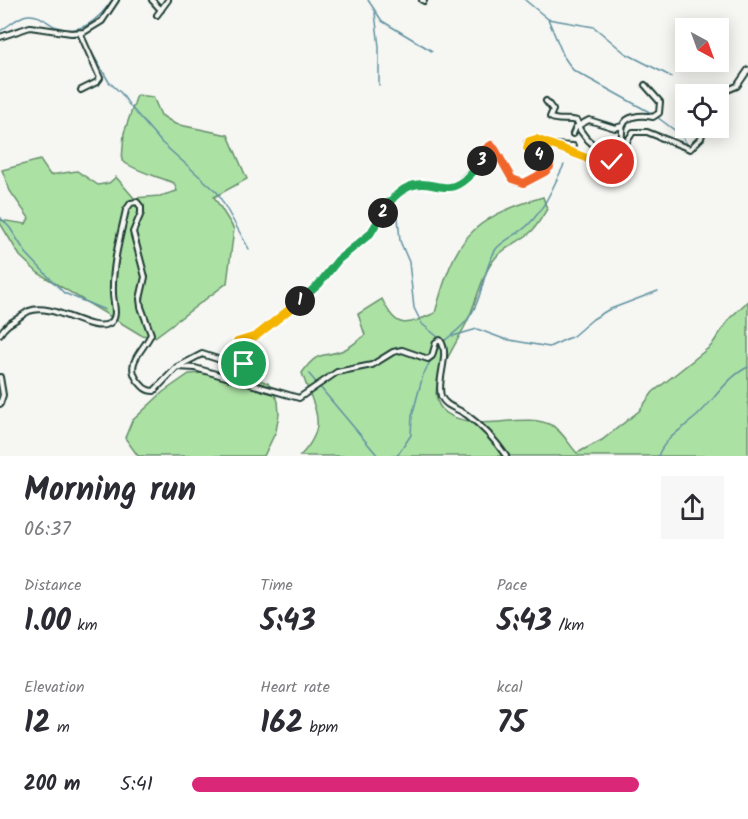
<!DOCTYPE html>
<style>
:root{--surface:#fff;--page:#f7f7f7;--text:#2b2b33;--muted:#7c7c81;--accent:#db2777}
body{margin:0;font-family:Kalam,sans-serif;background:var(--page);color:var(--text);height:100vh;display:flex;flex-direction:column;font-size:22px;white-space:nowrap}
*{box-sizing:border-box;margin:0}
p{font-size:20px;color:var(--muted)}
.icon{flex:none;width:33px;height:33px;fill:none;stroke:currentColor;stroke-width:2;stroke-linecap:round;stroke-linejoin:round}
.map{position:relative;height:456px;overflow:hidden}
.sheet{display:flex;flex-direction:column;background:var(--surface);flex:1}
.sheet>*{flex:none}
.needle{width:39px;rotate:139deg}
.controls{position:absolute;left:675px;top:18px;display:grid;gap:12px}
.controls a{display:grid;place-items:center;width:54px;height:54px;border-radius:0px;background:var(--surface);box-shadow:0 3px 15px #0003;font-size:30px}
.pin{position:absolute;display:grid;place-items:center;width:51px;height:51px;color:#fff;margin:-26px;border:3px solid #fff;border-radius:50%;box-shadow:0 2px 6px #0007}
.km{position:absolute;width:30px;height:30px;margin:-15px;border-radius:50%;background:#222;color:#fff;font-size:16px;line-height:30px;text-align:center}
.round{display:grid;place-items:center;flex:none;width:63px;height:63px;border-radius:0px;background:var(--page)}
.overview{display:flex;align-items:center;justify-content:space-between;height:102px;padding:0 24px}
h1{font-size:33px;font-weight:700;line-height:45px}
.metrics{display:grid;grid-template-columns:repeat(3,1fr);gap:9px;height:102px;padding:6px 24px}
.metrics div{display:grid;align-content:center}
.metrics b{font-size:30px;font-weight:700}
.metrics small{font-size:16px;font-weight:400}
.metrics p{font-size:16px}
ul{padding:0 24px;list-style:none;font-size:20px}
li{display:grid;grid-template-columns:96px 72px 1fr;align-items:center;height:45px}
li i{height:15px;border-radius:8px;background:var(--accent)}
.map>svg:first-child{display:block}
</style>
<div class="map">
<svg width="748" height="456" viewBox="0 0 748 456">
<rect width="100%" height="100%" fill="#f6f6f2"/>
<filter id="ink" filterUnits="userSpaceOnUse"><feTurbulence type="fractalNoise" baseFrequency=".0167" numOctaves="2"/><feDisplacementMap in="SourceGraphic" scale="12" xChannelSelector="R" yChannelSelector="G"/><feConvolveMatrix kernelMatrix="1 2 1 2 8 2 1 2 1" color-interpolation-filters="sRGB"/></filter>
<g filter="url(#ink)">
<path fill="#ace1a4" stroke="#668f6c" stroke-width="1.5" d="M 137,95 L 153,97 L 161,115 L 175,124 L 228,135 L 247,179 L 214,197 L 234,229 L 227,283 L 155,337 L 141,335 L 38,273 L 20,256 L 0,223 L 0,220 L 26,224 L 29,218 L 10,191 L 2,170 L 40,160 L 50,175 L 77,171 L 98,185 L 109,183 L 116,177 L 134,198 L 160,196 L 177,191 L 174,183 C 157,176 137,172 122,161 L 124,133 Z
M 543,197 L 547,209 C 542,217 537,226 531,232 C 521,241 507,246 497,256 C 481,273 476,306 465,326 C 447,361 405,415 476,422 C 500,425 530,414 553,426 C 562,431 570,446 577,453 L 602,440 L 639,411 L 653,392 L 711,346 L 730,318 L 748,301 L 748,456 L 300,456 C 330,425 314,409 302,373 C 317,351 320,358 341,351 C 350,348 359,340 365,335 L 358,314 L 382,299 C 397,330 405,326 435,313 C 455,240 468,219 543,197 Z
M 235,371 L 268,383 L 278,401 L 279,414 L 276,431 L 264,456 L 138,456 L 125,438 L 132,421 L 163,392 L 189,374 Z"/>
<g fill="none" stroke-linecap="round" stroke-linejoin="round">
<path stroke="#5f91a1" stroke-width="1.5" d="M 368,0 L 382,21 L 432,51
M 525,0 L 548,19 L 594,27 L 625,53 L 672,77
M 375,13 L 379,47 L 379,85
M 548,19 L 564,57 L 573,70 L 653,114
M 0,31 C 9,26 18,16 28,15 C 39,14 45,21 54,26 C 79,37 99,20 112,0
M 85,41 L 109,82 L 121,93 L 130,106 L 162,143 L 217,192 L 249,249
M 657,117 L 681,135 L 687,144
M 0,217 L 10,228 L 26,253 L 64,293 L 105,310
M 398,217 L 400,241 L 409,262 L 414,308 L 422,324 L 444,342
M 453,336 L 477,329 L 504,339 L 549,347 L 573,336 L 593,319 L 608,310 L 658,291
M 443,342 C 455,332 467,324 474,309 C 484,290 484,267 496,249 C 504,239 520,234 529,224 C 546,207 553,186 564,165
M 434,354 L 440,346
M 309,374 L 378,456
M 397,456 L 411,435 L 412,416 L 423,375 L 432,358
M 658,456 C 665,438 683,428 697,416 C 714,400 727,377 748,367"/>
<g stroke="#1f3d34" stroke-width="8">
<path id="minor" d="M 152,0 L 161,10
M 422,0 L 424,1
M 157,15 L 168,0
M 80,33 L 100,78 L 97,82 L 81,90
M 0,37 L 30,27 L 71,33 L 84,32 L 102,21 L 116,0
M 718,94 L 737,86 L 748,70
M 546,101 L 553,110 L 550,117 C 556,122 568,118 577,121 L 580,130 L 586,138 L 612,162
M 573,134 L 576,127 L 589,120 L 615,128 L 622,126
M 553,145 L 573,146
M 621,146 C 622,140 622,136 622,131 C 622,114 643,115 653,117 L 659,113 L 660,102 L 645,85
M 0,334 C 5,326 10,323 17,319 C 21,316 25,313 29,311 C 53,301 92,335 110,323 C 119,317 113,303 113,293 C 112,265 120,237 126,210 L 131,203 L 137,202 L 141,207 L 141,213 L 133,232 L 145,277 L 140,299 L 141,307 L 151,334 C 144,350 124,363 138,381 C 143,387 146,391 154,391 L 177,367 L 202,354 L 230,363 L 254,362 L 257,358 L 256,353 L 241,350 L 237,346 L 237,342 L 256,336 L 319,284 L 338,260 L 370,234 L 389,202 L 397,194 L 416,184 L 451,187 L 458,184 L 481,163 L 485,149 L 491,145 C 507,156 504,194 532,179 C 540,175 547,173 551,165 L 548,160 L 527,148 L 527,142 L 535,139 L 584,157 L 608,172 L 633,132 L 647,132 L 690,149 L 701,138 L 704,128
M 178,367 L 195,368 L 299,398 L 337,372 L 372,365 L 393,352 L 402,350 L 428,359 L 432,356 L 436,342 L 440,340 C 451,354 436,379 441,396 C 445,407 458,408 467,415 C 482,426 496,441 506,456
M 0,377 L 3,395 L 0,404"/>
</g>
<use href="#minor" stroke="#f6f6f2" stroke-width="4"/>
</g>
</g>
<g fill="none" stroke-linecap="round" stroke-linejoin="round" filter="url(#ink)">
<g stroke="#fff" stroke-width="12">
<path id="split-1" d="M 244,364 L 254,362 L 257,358 L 256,353 L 249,350 L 241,350 L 237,346 L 237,342 L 256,336 L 300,301"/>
</g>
<g stroke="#fff" stroke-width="12">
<path id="split-2" d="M 300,301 L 319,284 L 338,260 L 370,234 L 383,213"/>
</g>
<g stroke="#fff" stroke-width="12">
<path id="split-3" d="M 383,213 C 390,199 404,184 422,184 C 431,184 441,188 450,187 C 461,186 476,170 482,161"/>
</g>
<g stroke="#fff" stroke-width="12">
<path id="split-4" d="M 482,161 L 485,149 L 491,145 L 495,149 L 512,179 L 524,183 L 545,172 L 550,167 L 549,162 L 539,156"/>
</g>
<g stroke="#fff" stroke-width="12">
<path id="split-5" d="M 539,156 L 527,148 L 529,141 L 536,139 L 584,157 L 606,172 L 610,171 L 612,162"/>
</g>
<use href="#split-1" stroke="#f5b400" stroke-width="8"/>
<use href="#split-2" stroke="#22a559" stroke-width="8"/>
<use href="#split-3" stroke="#22a559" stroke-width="8"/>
<use href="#split-4" stroke="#f0652b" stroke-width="8"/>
<use href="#split-5" stroke="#f5b400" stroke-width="8"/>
</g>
</svg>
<div class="controls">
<a><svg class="needle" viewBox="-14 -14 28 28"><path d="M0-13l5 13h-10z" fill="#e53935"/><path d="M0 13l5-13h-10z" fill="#7c7c81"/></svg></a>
<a><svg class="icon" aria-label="locate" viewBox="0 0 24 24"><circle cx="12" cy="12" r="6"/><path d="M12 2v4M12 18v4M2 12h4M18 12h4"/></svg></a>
</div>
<div class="pin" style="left:244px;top:364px;background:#1e9e55"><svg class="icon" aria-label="arrive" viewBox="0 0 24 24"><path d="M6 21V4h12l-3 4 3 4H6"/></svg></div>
<div class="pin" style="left:612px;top:162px;background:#d93025"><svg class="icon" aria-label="check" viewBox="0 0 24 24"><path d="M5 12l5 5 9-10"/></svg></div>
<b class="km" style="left:300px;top:301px">1</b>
<b class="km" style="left:383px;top:213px">2</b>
<b class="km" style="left:482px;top:161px">3</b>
<b class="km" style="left:539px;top:156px">4</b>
</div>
<section class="sheet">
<div class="overview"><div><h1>Morning run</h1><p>06:37</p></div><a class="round"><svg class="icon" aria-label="share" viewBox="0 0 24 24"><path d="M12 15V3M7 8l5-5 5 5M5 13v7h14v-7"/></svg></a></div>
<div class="metrics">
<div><p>Distance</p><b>1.00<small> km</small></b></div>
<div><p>Time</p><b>5:43</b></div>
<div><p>Pace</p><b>5:43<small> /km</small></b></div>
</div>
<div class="metrics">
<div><p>Elevation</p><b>12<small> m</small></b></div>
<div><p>Heart rate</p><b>162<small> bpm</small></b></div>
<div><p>kcal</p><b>75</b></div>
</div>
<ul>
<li><b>200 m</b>5:41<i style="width:84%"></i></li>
</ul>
</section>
